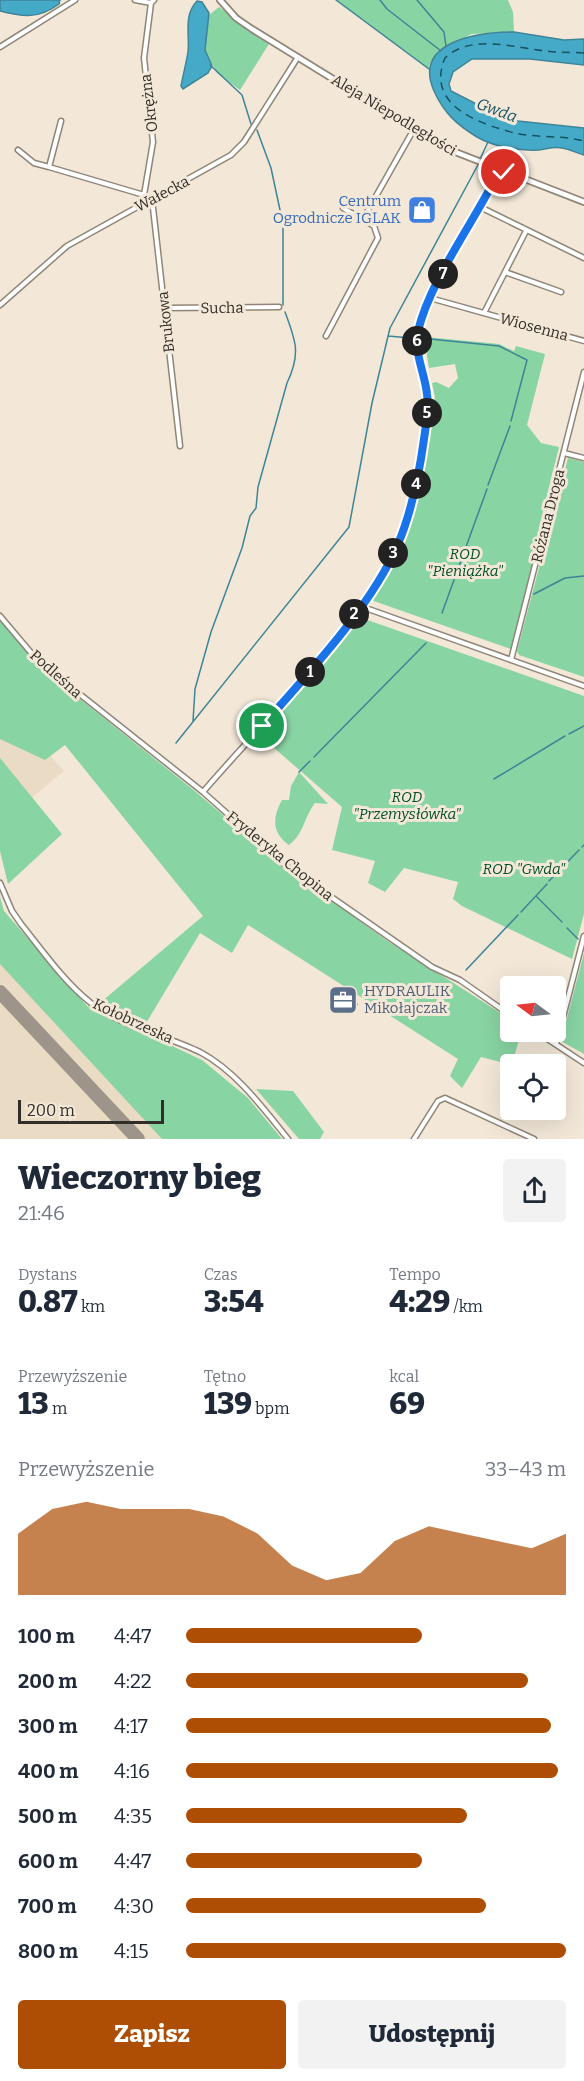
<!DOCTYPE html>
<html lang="pl">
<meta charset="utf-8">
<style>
:root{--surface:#fff;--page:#f2f2f3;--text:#1f2937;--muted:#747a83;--accent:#ae4e04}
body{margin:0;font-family:Bitter,serif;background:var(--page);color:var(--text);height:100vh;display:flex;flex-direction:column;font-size:22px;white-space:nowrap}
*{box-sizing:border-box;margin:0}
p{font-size:20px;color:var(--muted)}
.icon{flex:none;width:33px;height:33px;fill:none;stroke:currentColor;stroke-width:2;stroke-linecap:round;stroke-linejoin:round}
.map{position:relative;height:1139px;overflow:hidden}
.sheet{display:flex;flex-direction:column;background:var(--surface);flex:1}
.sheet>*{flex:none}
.needle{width:39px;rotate:285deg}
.fabs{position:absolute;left:500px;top:976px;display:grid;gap:12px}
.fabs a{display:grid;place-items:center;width:66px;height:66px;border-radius:6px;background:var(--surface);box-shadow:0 6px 24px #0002;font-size:30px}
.scale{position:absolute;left:18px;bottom:15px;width:146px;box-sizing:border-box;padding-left:6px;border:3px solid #312d27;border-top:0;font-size:16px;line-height:21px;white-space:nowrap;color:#312d27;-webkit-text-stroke:4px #f3e8d8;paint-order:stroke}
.pin{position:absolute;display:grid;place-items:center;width:51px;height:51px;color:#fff;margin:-26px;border:3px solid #fff;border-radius:50%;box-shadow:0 2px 6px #0007}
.km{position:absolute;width:30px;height:30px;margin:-15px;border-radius:50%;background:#222;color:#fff;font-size:16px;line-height:30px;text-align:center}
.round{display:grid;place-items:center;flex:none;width:63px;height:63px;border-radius:6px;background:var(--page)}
.summary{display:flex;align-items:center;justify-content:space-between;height:102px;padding:0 18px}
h1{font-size:33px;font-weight:800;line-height:45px}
.figures{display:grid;grid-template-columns:repeat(3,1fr);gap:9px;height:102px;padding:6px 18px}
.figures div{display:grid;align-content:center}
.figures b{font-size:30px;font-weight:800}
.figures small{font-size:16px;font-weight:400}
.figures p{font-size:16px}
.chart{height:168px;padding:12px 18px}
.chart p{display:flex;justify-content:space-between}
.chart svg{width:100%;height:108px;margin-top:6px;fill:var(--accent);opacity:.7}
.action{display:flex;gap:12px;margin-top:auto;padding:12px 18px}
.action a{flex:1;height:69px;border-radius:6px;background:var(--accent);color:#fff;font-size:24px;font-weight:800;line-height:69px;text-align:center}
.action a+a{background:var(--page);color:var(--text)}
ul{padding:0 18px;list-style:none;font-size:20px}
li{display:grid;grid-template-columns:96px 72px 1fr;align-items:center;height:45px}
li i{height:15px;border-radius:8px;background:var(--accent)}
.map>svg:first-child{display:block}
</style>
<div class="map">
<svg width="584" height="1139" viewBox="0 0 584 1139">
<rect width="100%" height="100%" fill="#f3e8d8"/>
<path fill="#eadbc4" d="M 0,701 L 64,771 L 0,824 Z
M 0,951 L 182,1139 L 0,1139 Z"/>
<path fill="#89d4a3" d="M 336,0 L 508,0 L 513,12 L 514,32 L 471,34 L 453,45 L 446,46 L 431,61 L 428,69 Z
M 219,7 L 269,44 L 240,90 L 217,73 L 209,58 L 205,49 L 209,15 Z
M 426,337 L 499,344 L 514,351 L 516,346 L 545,354 L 527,425 L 541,443 L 559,447 L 539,528 L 541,530 L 511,649 L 368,599 C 417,529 419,478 435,397 L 432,383 L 436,382 L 449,388 L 458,378 L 455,364 L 429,368 L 425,343 Z
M 568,458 L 584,462 L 584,677 L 519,655 L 517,651 Z
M 0,616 L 34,662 L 196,792 L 279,863 L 386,940 L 510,1019 L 510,1032 L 521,1032 L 512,1065 L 481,1057 L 462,1088 L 450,1076 L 458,1059 L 248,925 L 232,953 L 200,933 L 145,1025 L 101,1002 L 203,916 L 65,745 L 45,760 L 0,739 Z
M 356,616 L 584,696 L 584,914 L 572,959 L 462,906 L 453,899 L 458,882 L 404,868 L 385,892 L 368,883 L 375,861 L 332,850 L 342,807 L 258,734 L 333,647 Z
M 0,758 L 62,834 L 8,884 L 0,851 Z
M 299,772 L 328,804 L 315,803 C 304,817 304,834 289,845 C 272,833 272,818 282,800 L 289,800 L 291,786 Z
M 0,897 L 4,911 L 87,1006 L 202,1060 L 248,1098 L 282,1139 L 162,1139 L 0,964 Z
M 584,953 L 584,1054 L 561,1041 Z
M 256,1089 L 293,1091 L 324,1132 L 320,1139 L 299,1139 Z"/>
<path fill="#45aac7" stroke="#3f8497" stroke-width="1.5" d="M 0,0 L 60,0 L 59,4 C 39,19 23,17 0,11 Z
M 197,1 L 202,2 L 209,13 L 205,50 L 212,66 L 208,73 L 183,89 L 181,86 C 183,75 186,64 188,52 C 190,34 183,16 197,1 Z
M 514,32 L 564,40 L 584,39 L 584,65 L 530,59 L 472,59 L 453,72 L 449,84 L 451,91 L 492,112 L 518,121 L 584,128 L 584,155 C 577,153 569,149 562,148 C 554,146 547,149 539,150 C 519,151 494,147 477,137 C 456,124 444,113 434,91 C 412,41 479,32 514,32 Z"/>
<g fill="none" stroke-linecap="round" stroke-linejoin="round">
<path stroke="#3f8497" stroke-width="1.5" d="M 336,0 L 429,69
M 380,0 L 387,9 L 441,51
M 417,0 L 444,32 L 446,46
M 210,65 L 242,95 L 251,124
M 257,130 L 271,168 L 283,224 L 283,305
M 480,159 L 488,142
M 388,336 L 411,338
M 420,338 L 499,346 L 527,360 L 511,421
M 488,485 L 510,426
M 534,594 L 565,578 L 584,576
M 442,613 L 487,489
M 193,721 L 195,689 L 211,632 L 242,548 L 250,516 L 256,508 L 258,487 L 287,383 C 301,354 296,341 285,312
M 569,734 L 584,726
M 176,743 L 349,527 L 372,403 L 390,328 L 479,163
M 314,757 L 426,643
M 299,772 L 310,761
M 494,779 L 565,736
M 582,847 L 584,845
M 549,881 L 579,850
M 536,896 L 562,922
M 521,912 L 547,884
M 567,928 L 578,939
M 466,970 L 518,915"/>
<path stroke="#185161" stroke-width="1.5" stroke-dasharray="8 6" stroke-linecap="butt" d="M 584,53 C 571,52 558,53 546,51 C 515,48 471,33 445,58 C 425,105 479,124 515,133 C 537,138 561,135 584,141"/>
<path stroke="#9d958a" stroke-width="14" d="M 0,992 L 138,1139"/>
</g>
<path fill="#584f42" d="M 338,991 L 358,1004 L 354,1011 L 349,1008 L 347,1011 L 336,1005 L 338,1001 L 333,998 Z"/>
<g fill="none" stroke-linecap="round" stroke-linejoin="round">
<g stroke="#8f8677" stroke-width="7">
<path id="minor" d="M 135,0 L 151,3 L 154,0
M 0,47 L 75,0
M 61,121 L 49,167 L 144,195
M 18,150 L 34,163 L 49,167
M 152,199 L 180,446
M 146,203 L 144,195 L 153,142 L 144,58 L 151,3
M 480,207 L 584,258
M 363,219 L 414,129
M 505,272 L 561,292
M 430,298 L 584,341
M 0,305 L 67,246 L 231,155 L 244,142 L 298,57
M 165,308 L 279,307
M 484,313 L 526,231
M 326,336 L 378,238 L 374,226 L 343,208
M 564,453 L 584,458
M 360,606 L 584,686
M 0,616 L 38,661 L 203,792 L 285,865 L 432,967 L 460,980 L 510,1015
M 511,660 L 584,372
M 203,792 C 271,712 385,608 412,505 C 421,472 429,432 428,398 C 427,377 415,356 417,335 C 419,309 438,284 450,261 C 467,231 483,200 500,170
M 0,883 L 12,911 L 21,924 C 42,950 64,982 91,1003 C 122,1027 165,1035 200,1052 C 236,1071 263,1108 288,1139
M 537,1032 L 584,1063
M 556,1044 L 584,936
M 414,1139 L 438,1101 L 445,1098 L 534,1139"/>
</g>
<g stroke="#8f8677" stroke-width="8">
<path id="tertiary" d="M 220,0 L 236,18 L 252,29 L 445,148 L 584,202"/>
</g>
<use href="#minor" stroke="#fff" stroke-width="4"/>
<use href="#tertiary" stroke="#fff" stroke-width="4.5"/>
</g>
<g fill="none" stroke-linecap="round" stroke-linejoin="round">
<g stroke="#fff" stroke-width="12">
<path id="route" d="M 262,726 C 306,676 372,606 398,544 C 412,511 419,475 424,439 C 426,425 429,408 427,394 C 425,374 413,350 418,331 C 430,281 472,225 496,177 L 500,170 L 504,172"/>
</g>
<use href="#route" stroke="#1a73e8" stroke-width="8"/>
</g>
<defs>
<g id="shop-square" transform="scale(1.5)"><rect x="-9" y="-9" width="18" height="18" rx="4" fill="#3f7fe0" stroke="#f3e8d8"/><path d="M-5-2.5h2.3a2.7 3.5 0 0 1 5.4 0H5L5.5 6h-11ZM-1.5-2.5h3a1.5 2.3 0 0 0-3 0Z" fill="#fff"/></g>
<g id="office-square" transform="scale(1.5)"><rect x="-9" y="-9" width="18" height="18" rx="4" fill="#5c6f8a" stroke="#f3e8d8"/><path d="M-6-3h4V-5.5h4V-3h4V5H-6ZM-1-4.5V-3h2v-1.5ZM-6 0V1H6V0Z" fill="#fff"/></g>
</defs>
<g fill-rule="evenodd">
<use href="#shop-square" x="422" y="210"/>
<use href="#office-square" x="343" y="1000"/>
</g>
<g text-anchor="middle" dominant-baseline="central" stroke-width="6" stroke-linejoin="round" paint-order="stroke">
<g font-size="15" fill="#312d27" stroke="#f3e8d8">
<text transform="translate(149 103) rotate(-97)">Okrężna</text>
<text transform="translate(394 115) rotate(31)">Aleja Niepodległości</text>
<text transform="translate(162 194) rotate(-28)">Wałecka</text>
<text transform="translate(222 308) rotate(-1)">Sucha</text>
<text transform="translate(166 322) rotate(-96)">Brukowa</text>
<text transform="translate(534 327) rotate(15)">Wiosenna</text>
<text transform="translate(548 516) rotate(-76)">Różana Droga</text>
<text transform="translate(56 674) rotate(42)">Podleśna</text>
<text transform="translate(280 856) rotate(39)">Fryderyka Chopina</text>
<text transform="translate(133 1021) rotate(25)">Kołobrzeska</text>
</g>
<g font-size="15" fill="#366cbe" stroke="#f3e8d8" text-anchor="end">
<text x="401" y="201">Centrum<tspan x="401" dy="17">Ogrodnicze IGLAK</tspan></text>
</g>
<g font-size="15" font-style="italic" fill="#004e28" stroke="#f3e8d8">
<text x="465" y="554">ROD<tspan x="465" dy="17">"Pieniążka"</tspan></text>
<text x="407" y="797">ROD<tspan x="407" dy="17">"Przemysłówka"</tspan></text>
<text x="524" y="869">ROD "Gwda"</text>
</g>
<g font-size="15" fill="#4e5e75" stroke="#f3e8d8" text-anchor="start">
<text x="364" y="991">HYDRAULIK<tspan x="364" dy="17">Mikołajczak</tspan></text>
</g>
<g font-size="16" font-style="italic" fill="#185161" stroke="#f3e8d8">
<text transform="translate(497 110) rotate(20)">Gwda</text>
</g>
</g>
</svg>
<div class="fabs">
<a><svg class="needle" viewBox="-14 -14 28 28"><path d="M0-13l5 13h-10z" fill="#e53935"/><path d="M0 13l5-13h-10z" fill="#747a83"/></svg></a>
<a><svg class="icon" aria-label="locate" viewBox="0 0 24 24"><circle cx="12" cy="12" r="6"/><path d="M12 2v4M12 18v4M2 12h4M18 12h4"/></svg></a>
</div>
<div class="scale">200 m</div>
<div class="pin" style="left:262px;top:726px;background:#1e9e55"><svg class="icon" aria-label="arrive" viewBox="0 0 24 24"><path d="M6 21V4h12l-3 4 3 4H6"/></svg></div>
<div class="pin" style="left:504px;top:172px;background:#d93025"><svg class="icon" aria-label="check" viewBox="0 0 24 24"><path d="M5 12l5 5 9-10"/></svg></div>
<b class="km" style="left:310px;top:672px">1</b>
<b class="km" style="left:354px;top:614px">2</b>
<b class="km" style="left:393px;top:553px">3</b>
<b class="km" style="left:416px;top:484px">4</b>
<b class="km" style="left:427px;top:413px">5</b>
<b class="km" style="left:417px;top:341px">6</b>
<b class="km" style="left:443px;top:274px">7</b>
</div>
<section class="sheet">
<div class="summary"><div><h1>Wieczorny bieg</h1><p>21:46</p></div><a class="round"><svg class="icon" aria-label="share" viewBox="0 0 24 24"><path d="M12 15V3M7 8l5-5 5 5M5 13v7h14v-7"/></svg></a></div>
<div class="figures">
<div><p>Dystans</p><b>0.87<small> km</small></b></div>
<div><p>Czas</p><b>3:54</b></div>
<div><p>Tempo</p><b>4:29<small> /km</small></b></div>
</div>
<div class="figures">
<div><p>Przewyższenie</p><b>13<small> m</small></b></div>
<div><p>Tętno</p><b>139<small> bpm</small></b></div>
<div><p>kcal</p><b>69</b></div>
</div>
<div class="chart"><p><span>Przewyższenie</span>33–43 m</p>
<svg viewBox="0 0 160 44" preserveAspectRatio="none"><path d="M0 44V19L10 9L20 6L30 9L40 9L50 9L60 12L70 19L80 32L90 38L100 35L110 22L120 16L130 19L140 22L150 25L160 19V44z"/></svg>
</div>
<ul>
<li><b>100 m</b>4:47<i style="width:62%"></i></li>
<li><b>200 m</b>4:22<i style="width:90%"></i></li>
<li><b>300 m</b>4:17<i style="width:96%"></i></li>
<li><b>400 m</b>4:16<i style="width:98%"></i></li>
<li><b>500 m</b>4:35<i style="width:74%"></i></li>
<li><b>600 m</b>4:47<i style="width:62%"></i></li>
<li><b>700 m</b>4:30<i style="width:79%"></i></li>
<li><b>800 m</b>4:15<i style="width:100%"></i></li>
</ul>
<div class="action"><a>Zapisz</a><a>Udostępnij</a></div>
</section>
